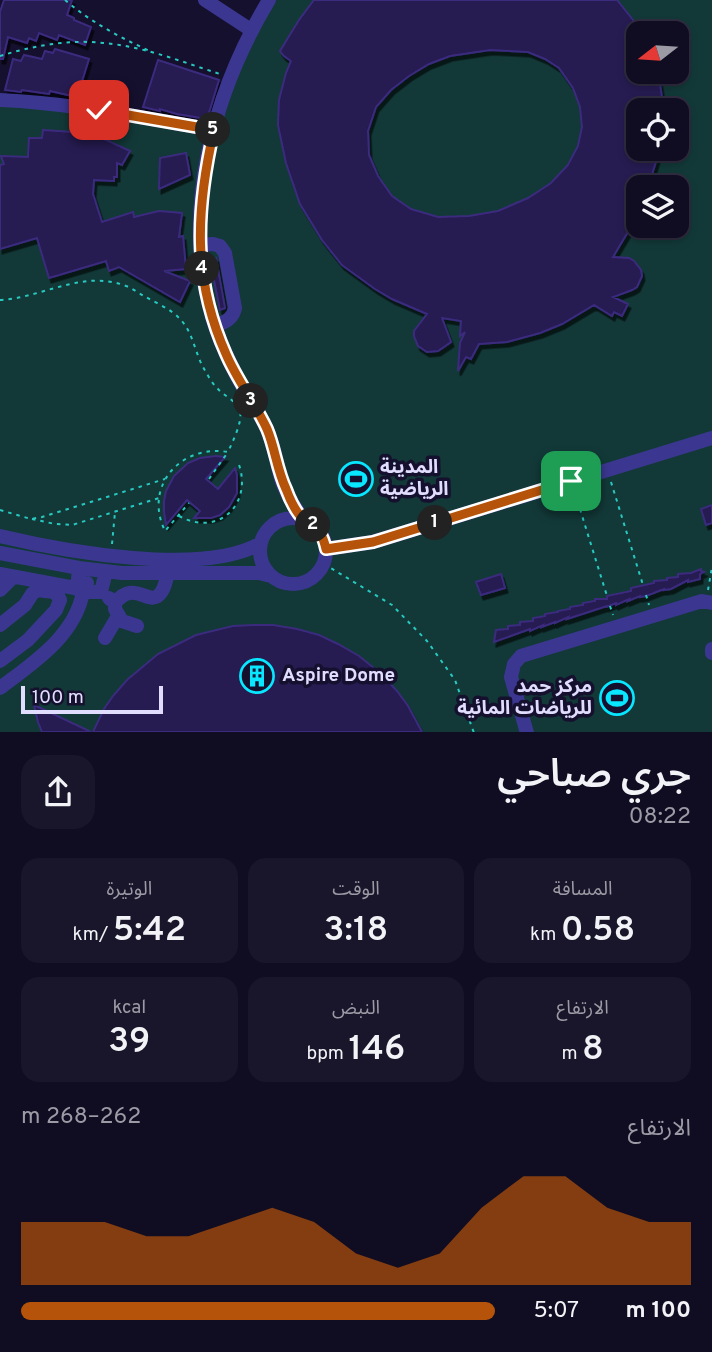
<!DOCTYPE html>
<html lang="ar">
<meta charset="utf-8">
<style>
:root{--surface:#100c22;--page:#19152a;--text:#f1f3f6;--muted:#9c9ba5;--line:#302c40;--accent:#b45309}
body{margin:0;font-family:Overpass,"Noto Sans Arabic",sans-serif;background:var(--page);color:var(--text);direction:rtl;height:100vh;display:flex;flex-direction:column;font-size:26px;white-space:nowrap}
*{box-sizing:border-box;margin:0}
p{font-size:23px;color:var(--muted)}
.icon{flex:none;width:38px;height:38px;fill:none;stroke:currentColor;stroke-width:2;stroke-linecap:round;stroke-linejoin:round}
.map{position:relative;height:732px;overflow:hidden;direction:ltr}
.drawer{display:flex;flex-direction:column;background:var(--surface);flex:1}
.drawer>*{flex:none}
.needle{width:46px;rotate:253deg}
.buttons{position:absolute;left:626px;top:21px;display:grid;gap:14px}
.buttons a{display:grid;place-items:center;width:63px;height:63px;border-radius:14px;background:var(--surface);box-shadow:0 4px 10px #0003,0 0 0 2px var(--line);font-size:35px}
.scale{position:absolute;left:21px;bottom:18px;width:142px;box-sizing:border-box;padding-left:7px;border:4px solid #e1ddff;border-top:0;font-size:19px;line-height:24px;white-space:nowrap;color:#e1ddff;-webkit-text-stroke:5px #15102e;paint-order:stroke}
.pin{position:absolute;display:grid;place-items:center;width:60px;height:60px;color:#fff;margin:-30px;border-radius:14px;box-shadow:0 4px 10px #0006}
.km{position:absolute;width:35px;height:35px;margin:-18px;border-radius:50%;background:#222;color:#fff;font-size:19px;line-height:35px;text-align:center}
.round{display:grid;place-items:center;flex:none;width:74px;height:74px;border-radius:21px;background:var(--page)}
.overview{display:flex;align-items:center;justify-content:space-between;height:119px;padding:0 21px}
h1{font-size:38px;font-weight:600;line-height:52px}
.figures{display:grid;grid-template-columns:repeat(3,1fr);gap:10px;height:119px;padding:7px 21px}
.figures div{display:grid;align-content:center;border-radius:18px;background:var(--page);text-align:center}
.figures b{font-size:35px;font-weight:600}
.figures small{font-size:19px;font-weight:400}
.figures p{font-size:19px}
.chart{height:196px;padding:14px 21px}
.chart p{display:flex;justify-content:space-between}
.chart svg{width:100%;height:126px;margin-top:7px;fill:var(--accent);opacity:.7}
ul{padding:0 21px;list-style:none;font-size:23px}
li{display:grid;grid-template-columns:112px 84px 1fr;align-items:center;height:52px}
li i{height:18px;border-radius:9px;background:var(--accent)}
.map>svg:first-child{display:block}
</style>
<div class="map">
<svg width="712" height="733" viewBox="0 0 712 733">
<defs>
<filter id="shadow"><feDropShadow dx="2.5" dy="4.5" stdDeviation="0" flood-color="#0009"/></filter>
</defs>
<rect width="100%" height="100%" fill="#15102e"/>
<path fill="#123938" fill-rule="evenodd" d="M 267,0 L 712,0 L 712,732 L 0,732 L 0,96 L 215,132 ZM 639,33 L 677,33 L 677,72 L 639,72 ZM 639,110 L 677,110 L 677,149 L 639,149 ZM 639,187 L 677,187 L 677,226 L 639,226 Z"/>
<path fill="#251a51" stroke="#3b2b7e" stroke-width="2" fill-rule="evenodd" filter="url(#shadow)" d="M 4,0 L 72,0 L 67,15 L 74,18 L 74,20 L 91,27 L 85,45 L 59,35 L 57,40 L 39,33 L 36,41 L 29,38 L 27,43 L 8,37 L 3,59 L 0,59 L 0,12 Z
M 314,0 L 617,0 L 637,25 L 641,33 L 639,33 L 639,72 L 658,72 L 664,110 L 639,110 L 639,149 L 660,149 L 648,187 L 639,187 L 639,211 L 635,220 L 613,257 L 629,258 L 634,261 L 641,270 L 642,276 L 637,287 L 632,290 L 613,297 L 628,304 L 622,316 L 614,312 L 612,316 L 594,305 L 562,324 L 540,333 L 507,342 L 479,344 L 471,359 L 466,357 L 458,371 L 460,343 L 465,332 L 460,336 L 461,321 L 442,318 L 451,342 L 438,351 L 427,352 L 418,346 L 414,336 L 414,331 L 427,314 L 392,299 L 375,289 L 342,265 L 322,240 L 300,204 L 286,163 L 278,125 L 279,100 L 286,73 L 291,61 L 284,56 L 280,51 L 299,20 ZM 490,50 L 528,52 L 545,59 L 559,68 L 573,88 L 580,107 L 582,127 L 578,146 L 568,165 L 551,183 L 528,198 L 498,211 L 469,216 L 438,217 L 411,209 L 392,196 L 378,176 L 369,155 L 368,131 L 376,107 L 391,90 L 409,76 L 429,64 L 450,56 Z
M 55,49 L 89,59 L 77,97 L 50,91 L 49,94 L 22,90 L 21,92 L 5,90 L 13,59 L 21,61 L 24,55 L 42,59 L 45,51 L 53,53 Z
M 158,60 L 219,80 L 207,119 L 177,114 L 160,109 L 160,111 L 143,107 Z
M 43,130 L 72,132 L 91,137 L 91,135 L 104,139 L 130,151 L 122,165 L 117,163 L 117,177 L 114,177 L 114,181 L 94,180 L 93,194 L 102,222 L 133,212 L 134,217 L 159,211 L 182,213 L 179,237 L 183,236 L 186,269 L 164,271 L 190,281 L 180,302 L 119,267 L 109,271 L 106,261 L 49,278 L 37,238 L 0,249 L 0,165 L 4,164 L 1,156 L 28,157 L 29,138 L 42,138 Z
M 186,153 L 190,175 L 159,189 L 160,158 Z
M 216,258 L 225,308 L 220,310 L 213,275 L 212,260 Z
M 216,456 L 225,457 L 206,479 L 218,489 L 235,468 L 237,475 L 237,493 L 229,507 L 220,515 L 211,518 L 194,518 L 200,511 L 187,500 L 166,525 L 164,512 L 164,501 L 166,491 L 174,476 L 188,463 L 200,458 Z
M 712,505 L 712,523 L 706,525 L 701,509 Z
M 701,569 L 701,571 L 704,572 L 700,574 L 700,579 L 688,582 L 688,580 L 671,589 L 664,590 L 664,589 L 646,596 L 640,597 L 640,596 L 628,601 L 629,599 L 616,605 L 616,603 L 606,607 L 607,606 L 567,619 L 568,617 L 555,623 L 555,622 L 542,627 L 543,625 L 530,631 L 530,629 L 494,642 L 496,630 L 508,629 L 508,626 L 520,625 L 520,622 L 533,621 L 533,618 L 540,617 L 545,616 L 545,614 L 558,612 L 558,611 L 570,609 L 570,607 L 583,605 L 583,603 L 595,601 L 595,599 L 607,599 L 607,596 L 631,591 L 631,588 L 654,583 L 654,581 L 667,580 L 667,578 L 678,577 L 678,574 L 691,573 Z
M 501,574 L 505,588 L 481,595 L 476,582 Z
M 254,625 L 273,625 L 297,629 L 319,635 L 338,644 L 359,656 L 380,673 L 397,691 L 408,706 L 422,732 L 93,732 L 104,709 L 113,696 L 127,680 L 158,654 L 196,635 L 233,626 Z
M 34,705 L 91,732 L 42,732 L 38,722 Z"/>
<g fill="none" stroke-linecap="round" stroke-linejoin="round">
<path stroke="#27c9c0" stroke-width="2" stroke-dasharray="3.5 5" stroke-linecap="butt" d="M 65,0 C 92,23 121,38 152,52
M 0,56 C 32,46 69,39 103,43 C 143,46 182,62 220,74
M 0,300 C 42,298 83,269 126,286 C 132,288 138,293 144,296 C 156,303 171,309 180,319 C 194,333 195,356 206,372 C 209,378 213,384 218,389 C 224,396 237,401 240,411 C 243,421 232,443 228,452 C 181,444 143,486 165,531 L 189,503
M 209,479 L 228,452
M 611,482 L 643,585
M 575,493 L 607,596
M 0,510 L 31,519 L 42,517 L 165,479
M 179,516 C 219,538 254,503 238,462
M 32,519 L 55,524 L 72,525 L 159,498
M 112,544 L 115,512
M 324,564 L 392,605 L 427,641 L 455,680 L 474,733
M 708,590 L 712,567
M 646,595 L 649,605
M 610,606 L 613,615"/>
<path stroke="#3b3791" stroke-width="14" d="M 205,0 L 251,30
M 269,0 C 213,93 181,210 212,317 C 219,341 230,364 242,386 C 250,400 259,413 266,427 C 274,444 276,461 281,479 C 286,494 295,508 304,520
M 0,100 C 72,103 143,118 214,130
M 200,245 L 213,244 L 220,246 L 225,253 L 235,308 C 233,319 225,322 215,326
M260 551a33 33 0 1 1 66 0a33 33 0 1 1-66 0Z
M 0,536 C 63,551 204,577 261,543
M 326,549 L 373,542 L 712,438
M 0,553 L 79,568 L 122,573 L 259,573 L 271,576
M 0,574 L 75,588 L 78,580 L 79,568
M 87,583 L 83,592 L 101,592 L 106,571
M 0,590 L 13,577
M 109,598 L 115,603 L 115,609 L 122,621 L 137,626
M 115,603 C 136,577 150,611 162,591 C 165,587 166,579 168,574
M 0,625 L 25,605 L 32,594 L 37,590 L 54,592 L 58,596 L 60,600 L 56,610 L 28,640 L 0,661
M 105,638 L 118,616
M 712,649 L 712,653
M 0,688 C 33,663 75,636 83,592 L 75,588
M 527,733 L 511,677 L 514,664 L 521,656 L 702,601 L 712,603"/>
</g>
<g fill="none" stroke-linecap="round" stroke-linejoin="round">
<g stroke="#fff" stroke-width="14">
<path id="route" d="M 99,110 L 214,130 C 196,209 192,278 226,354 C 237,380 255,403 267,429 C 275,448 277,470 286,489 C 290,500 296,513 305,521 C 318,531 322,531 326,549 L 373,542 L 571,481"/>
</g>
<use href="#route" stroke="#b45309" stroke-width="9"/>
</g>
<defs>
<g id="stadium-ring" transform="scale(1.75)"><circle r="9.5" fill="#15102e" stroke="#09e6ff" stroke-width="1.5"/><path d="M0-5a6.5 5 0 1 0 0 10a6.5 5 0 1 0 0-10ZM-3.5-1.8h7v3.6h-7Z" fill="#09e6ff"/></g>
<g id="building-ring" transform="scale(1.75)"><circle r="9.5" fill="#15102e" stroke="#09e6ff" stroke-width="1.5"/><path d="M-4-6H4V6H1V3H-1V6H-4ZM-2.5-4.3h1.7v1.8h-1.7ZM.8-4.3h1.7v1.8H.8ZM-2.5-1h1.7V.8h-1.7ZM.8-1h1.7V.8H.8Z" fill="#09e6ff"/></g>
</defs>
<g fill-rule="evenodd">
<use href="#stadium-ring" x="356" y="479"/>
<use href="#building-ring" x="257" y="676"/>
<use href="#stadium-ring" x="617" y="698"/>
</g>
<g text-anchor="middle" dominant-baseline="central" stroke-width="7" stroke-linejoin="round" paint-order="stroke">
<g font-size="19" font-weight="bold" fill="#e1ddff" stroke="#15102e" text-anchor="start">
<text x="380" y="468">المدينة<tspan x="380" dy="22">الرياضية</tspan></text>
<text x="282" y="676">Aspire Dome</text>
<text x="592" y="687" text-anchor="end">مركز حمد<tspan x="592" dy="22">للرياضات المائية</tspan></text>
</g>
</g>
</svg>
<div class="buttons">
<a><svg class="needle" viewBox="-14 -14 28 28"><path d="M0-13l5 13h-10z" fill="#e53935"/><path d="M0 13l5-13h-10z" fill="#9c9ba5"/></svg></a>
<a><svg class="icon" aria-label="locate" viewBox="0 0 24 24"><circle cx="12" cy="12" r="6"/><path d="M12 2v4M12 18v4M2 12h4M18 12h4"/></svg></a>
<a><svg class="icon" aria-label="layers" viewBox="0 0 24 24"><path d="M12 4l9 5-9 5-9-5zM3 14l9 5 9-5"/></svg></a>
</div>
<div class="scale">100 m</div>
<div class="pin" style="left:571px;top:481px;background:#1e9e55"><svg class="icon" aria-label="arrive" viewBox="0 0 24 24"><path d="M6 21V4h12l-3 4 3 4H6"/></svg></div>
<div class="pin" style="left:99px;top:110px;background:#d93025"><svg class="icon" aria-label="check" viewBox="0 0 24 24"><path d="M5 12l5 5 9-10"/></svg></div>
<b class="km" style="left:435px;top:523px">1</b>
<b class="km" style="left:313px;top:525px">2</b>
<b class="km" style="left:251px;top:401px">3</b>
<b class="km" style="left:202px;top:269px">4</b>
<b class="km" style="left:213px;top:130px">5</b>
</div>
<section class="drawer">
<div class="overview"><div><h1>جري صباحي</h1><p>08:22</p></div><a class="round"><svg class="icon" aria-label="share" viewBox="0 0 24 24"><path d="M12 15V3M7 8l5-5 5 5M5 13v7h14v-7"/></svg></a></div>
<div class="figures">
<div><p>المسافة</p><b>0.58<small> km</small></b></div>
<div><p>الوقت</p><b>3:18</b></div>
<div><p>الوتيرة</p><b>5:42<small> /km</small></b></div>
</div>
<div class="figures">
<div><p>الارتفاع</p><b>8<small> m</small></b></div>
<div><p>النبض</p><b>146<small> bpm</small></b></div>
<div><p>kcal</p><b>39</b></div>
</div>
<div class="chart"><p><span>الارتفاع</span>262–268 m</p>
<svg viewBox="0 0 160 44" preserveAspectRatio="none"><path d="M0 44V22L10 22L20 22L30 27L40 27L50 22L60 17L70 22L80 33L90 38L100 33L110 17L120 6L130 6L140 17L150 22L160 22V44z"/></svg>
</div>
<ul>
<li><b>100 m</b>5:07<i style="width:100%"></i></li>
</ul>
</section>
